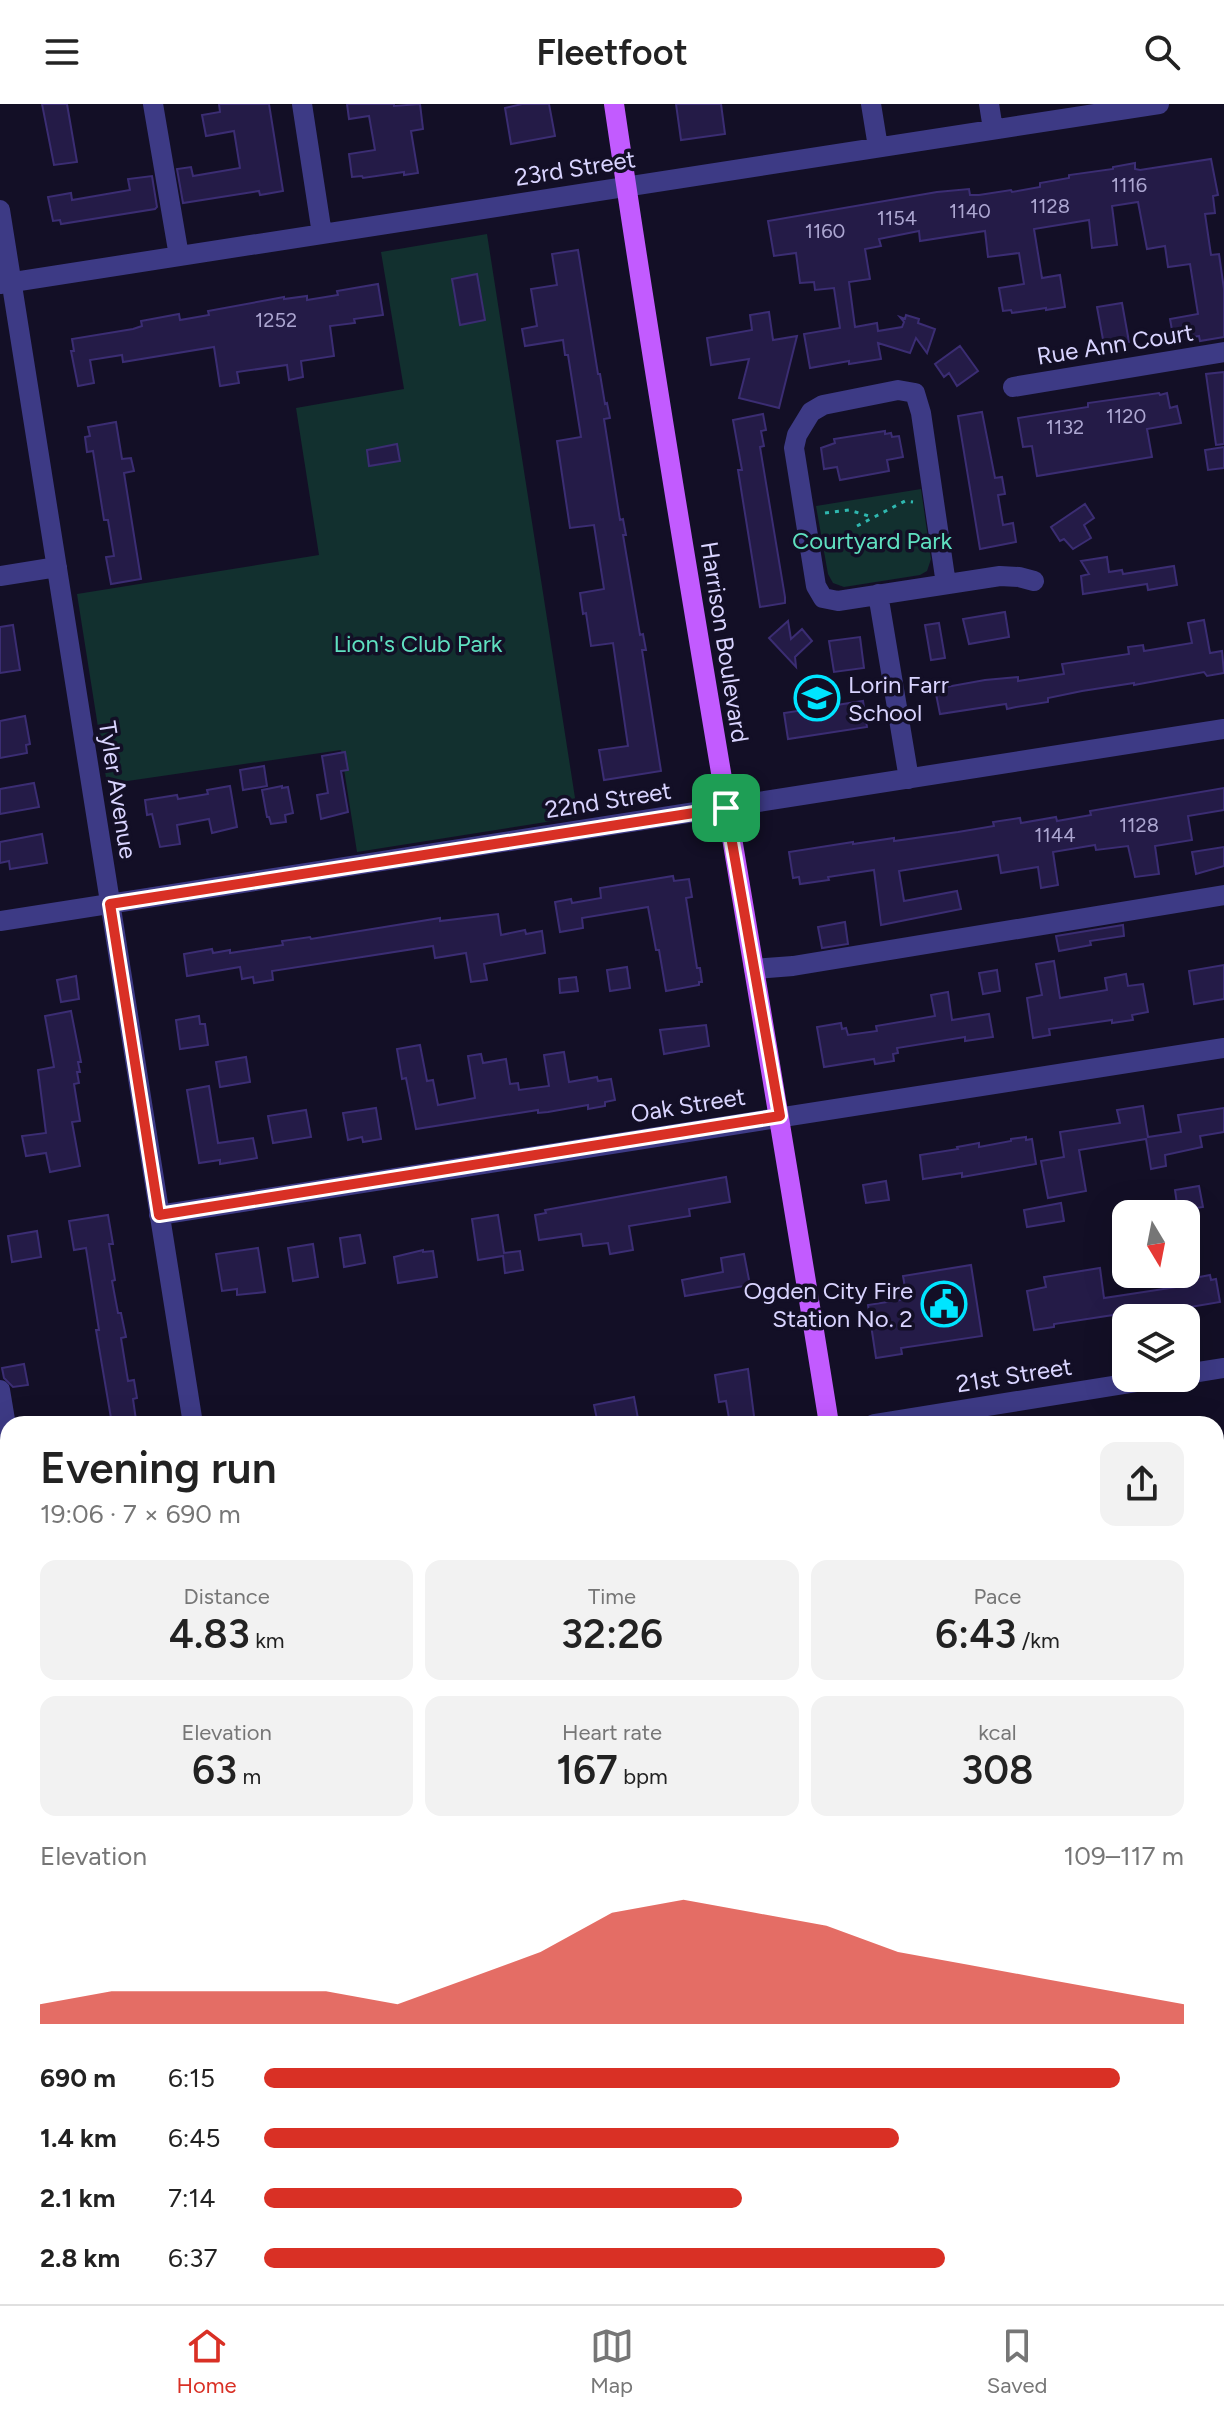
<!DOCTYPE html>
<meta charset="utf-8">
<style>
:root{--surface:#fff;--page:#f2f2f2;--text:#222;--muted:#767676;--line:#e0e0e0;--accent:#d93025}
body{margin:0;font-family:Figtree,sans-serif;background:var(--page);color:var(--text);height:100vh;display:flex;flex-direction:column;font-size:30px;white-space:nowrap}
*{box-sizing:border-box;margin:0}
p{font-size:26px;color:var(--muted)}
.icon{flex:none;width:44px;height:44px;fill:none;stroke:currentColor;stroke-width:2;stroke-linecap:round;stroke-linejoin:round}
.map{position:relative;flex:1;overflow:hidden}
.drawer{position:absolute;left:0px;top:1312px;width:1224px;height:888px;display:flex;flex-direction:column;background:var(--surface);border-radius:24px 24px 0 0;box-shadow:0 8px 32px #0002}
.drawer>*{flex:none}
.needle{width:52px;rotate:170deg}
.tools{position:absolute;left:1112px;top:1096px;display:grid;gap:16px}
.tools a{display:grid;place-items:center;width:88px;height:88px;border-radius:16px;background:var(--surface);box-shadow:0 8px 32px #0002;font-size:40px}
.pin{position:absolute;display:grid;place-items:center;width:68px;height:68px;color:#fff;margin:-34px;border-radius:16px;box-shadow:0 4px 12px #0006}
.round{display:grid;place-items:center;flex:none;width:84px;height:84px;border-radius:16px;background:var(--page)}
.head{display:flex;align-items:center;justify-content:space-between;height:136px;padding:0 40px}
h1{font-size:44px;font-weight:600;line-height:60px}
.figures{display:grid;grid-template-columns:repeat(3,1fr);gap:12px;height:136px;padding:8px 40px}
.figures div{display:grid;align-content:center;border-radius:16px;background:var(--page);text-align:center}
.figures b{font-size:40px;font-weight:600}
.figures small{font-size:22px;font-weight:400}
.figures p{font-size:22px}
.chart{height:224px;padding:16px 40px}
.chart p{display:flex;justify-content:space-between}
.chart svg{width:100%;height:144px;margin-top:8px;fill:var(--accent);opacity:.7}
ul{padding:0 40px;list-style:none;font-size:26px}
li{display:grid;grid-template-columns:128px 96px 1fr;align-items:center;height:60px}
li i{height:20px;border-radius:10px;background:var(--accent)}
header{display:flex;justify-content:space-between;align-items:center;height:104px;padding:0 40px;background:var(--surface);font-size:36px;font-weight:600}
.dock{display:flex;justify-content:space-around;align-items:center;height:112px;border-top:2px solid var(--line);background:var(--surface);font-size:22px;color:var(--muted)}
.dock a{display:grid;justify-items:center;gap:4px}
.dock .selected{color:var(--accent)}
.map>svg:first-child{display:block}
</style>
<header><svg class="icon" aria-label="menu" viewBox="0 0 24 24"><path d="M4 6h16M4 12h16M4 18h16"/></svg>Fleetfoot<svg class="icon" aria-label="search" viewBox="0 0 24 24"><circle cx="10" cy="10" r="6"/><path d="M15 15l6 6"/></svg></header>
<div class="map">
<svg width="1224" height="2200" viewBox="0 0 1224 2200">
<rect width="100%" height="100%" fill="#130f26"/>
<path fill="#12302f" d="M 487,130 L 578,713 L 357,748 L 341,646 L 107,680 L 77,490 L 319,451 L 296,304 L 404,285 L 381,148 Z
M 921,385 L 931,455 L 927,467 L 920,471 L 844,483 L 833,479 L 828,470 L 816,402 Z"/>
<path fill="#241b47" stroke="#3b2d73" stroke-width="2" d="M 42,0 L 67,0 L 77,58 L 54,61 Z
M 219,0 L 269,0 L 283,87 L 260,91 L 259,87 L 183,99 L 177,65 L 191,63 L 193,72 L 240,64 L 234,27 L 206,32 L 202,11 L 220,8 Z
M 347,0 L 394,0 L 394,2 L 420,0 L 423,25 L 411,27 L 418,69 L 404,71 L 404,68 L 363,74 L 362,72 L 352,73 L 349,50 L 375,46 L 369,12 L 349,15 Z
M 522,0 L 549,0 L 555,32 L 511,40 L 505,4 Z
M 676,0 L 721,0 L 725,30 L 681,36 Z
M 1211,55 L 1218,91 L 1213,92 L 1215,109 L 1205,110 L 1211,151 L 1219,150 L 1224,185 L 1224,233 L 1200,237 L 1199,232 L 1174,237 L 1170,215 L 1198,210 L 1190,160 L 1168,163 L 1165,142 L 1147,145 L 1138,98 L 1112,102 L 1117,141 L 1092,144 L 1089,116 L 1034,125 L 1042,174 L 1060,171 L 1065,203 L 1046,206 L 1046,204 L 1012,209 L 1011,206 L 1003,207 L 999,184 L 1024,180 L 1019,149 L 988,153 L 985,127 L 920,137 L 919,127 L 879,135 L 881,142 L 865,145 L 870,175 L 849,178 L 855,223 L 877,219 L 878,227 L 902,223 L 904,218 L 900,213 L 905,215 L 906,211 L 919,215 L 918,219 L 935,225 L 927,249 L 916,234 L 910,249 L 878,239 L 881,255 L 849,260 L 849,257 L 810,264 L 804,230 L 840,224 L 834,184 L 815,186 L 814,178 L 800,179 L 796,149 L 774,152 L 768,117 L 937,88 L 969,85 L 970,91 L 979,91 L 1011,86 L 1012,88 L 1040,83 L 1040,79 L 1069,74 L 1069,71 L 1113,65 L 1113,63 L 1135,59 L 1135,65 L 1140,66 Z
M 152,72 L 157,103 L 155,105 L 61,120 L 60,116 L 53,117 L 48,93 L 71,89 L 72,96 L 130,86 L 128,75 Z
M 578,146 L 598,270 L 600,270 L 605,300 L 607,299 L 610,314 L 604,315 L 620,416 L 623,415 L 626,431 L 623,431 L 633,490 L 640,531 L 643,530 L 646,546 L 642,546 L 661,667 L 604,676 L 599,646 L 628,642 L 613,539 L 591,542 L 586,509 L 583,510 L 580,489 L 604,485 L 594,421 L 570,424 L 557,337 L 581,333 L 568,251 L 565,251 L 563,236 L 525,242 L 522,225 L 537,222 L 531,185 L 557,181 L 552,150 Z
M 477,170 L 485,216 L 460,221 L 452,175 Z
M 378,180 L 383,211 L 354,215 L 355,219 L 330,222 L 334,252 L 301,257 L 303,273 L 289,276 L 287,261 L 237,268 L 239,279 L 220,282 L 214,243 L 123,258 L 122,251 L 90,256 L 94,279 L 78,282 L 71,247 L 74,247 L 72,235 L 133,225 L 142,222 L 141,217 L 179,210 L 180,216 L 209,211 L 208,207 L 284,193 L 284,195 L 307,192 L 307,196 L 338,191 L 337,187 Z
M 1122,199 L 1129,238 L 1104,241 L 1097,203 Z
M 769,208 L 773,236 L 797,232 L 779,304 L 739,294 L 749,255 L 711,261 L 707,234 L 752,226 L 750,211 Z
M 960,242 L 978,267 L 957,282 L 949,269 L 944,273 L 935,260 Z
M 1224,268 L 1224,340 L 1216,341 L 1206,270 Z
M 1159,289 L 1160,291 L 1167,289 L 1170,304 L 1177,302 L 1181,319 L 1147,325 L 1152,353 L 1037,372 L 1032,342 L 1023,343 L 1018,314 L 1088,303 L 1088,299 Z
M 982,308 L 995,374 L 1002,373 L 1005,390 L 998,391 L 1003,421 L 1013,419 L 1016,438 L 980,445 L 958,312 Z
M 763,310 L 766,326 L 761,327 L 764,342 L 760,343 L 785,493 L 785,499 L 760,503 L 738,366 L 742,366 L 733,316 Z
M 116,318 L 122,355 L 131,354 L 134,367 L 124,369 L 141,475 L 111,480 L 106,453 L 114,452 L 108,416 L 104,416 L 93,347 L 87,348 L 85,333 L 90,332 L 88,323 Z
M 885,327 L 885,330 L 891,329 L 892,333 L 899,332 L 903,353 L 887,356 L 889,367 L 840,376 L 837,363 L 824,365 L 821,344 L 835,339 L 834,335 Z
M 397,340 L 400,357 L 369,362 L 367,346 Z
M 1224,343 L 1224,364 L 1208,366 L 1205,346 Z
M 1085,400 L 1094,414 L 1084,421 L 1091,434 L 1073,445 L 1064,435 L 1060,437 L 1051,423 Z
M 1107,453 L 1109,468 L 1122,466 L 1123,470 L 1174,462 L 1177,481 L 1148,486 L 1147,480 L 1083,490 L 1081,472 L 1089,470 L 1081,457 Z
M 1005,508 L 1009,533 L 969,540 L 963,515 Z
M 1204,516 L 1210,549 L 1222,547 L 1224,569 L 1207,572 L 1204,568 L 1134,581 L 1134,579 L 1082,587 L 1048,594 L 1048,598 L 1016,603 L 1007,605 L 1006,600 L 940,610 L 935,585 L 985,576 L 1018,573 L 1018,577 L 1064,570 L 1062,560 L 1129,550 L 1128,543 L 1143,541 L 1144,547 L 1192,539 L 1188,519 Z
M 788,517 L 791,535 L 802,525 L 812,537 L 795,553 L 796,563 L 769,534 Z
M 939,519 L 945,554 L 931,556 L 925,521 Z
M 13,521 L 20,566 L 0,569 L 0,523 Z
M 860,533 L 864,564 L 834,568 L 829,537 Z
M 863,597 L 867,623 L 788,635 L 784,609 Z
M 25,612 L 30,640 L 26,641 L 27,649 L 0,654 L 0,617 Z
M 345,648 L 348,666 L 341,667 L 348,708 L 321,715 L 317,691 L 328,689 L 322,652 Z
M 264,662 L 267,682 L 243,686 L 240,666 Z
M 34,679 L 39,703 L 0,710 L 0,685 Z
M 230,682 L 237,723 L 212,729 L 209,715 L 177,721 L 180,740 L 160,743 L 152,710 L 147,711 L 145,696 L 177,691 L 178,695 L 208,690 L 207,686 Z
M 282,682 L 282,684 L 288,683 L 293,709 L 285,711 L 286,718 L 271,720 L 269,713 L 267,713 L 262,686 Z
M 1224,684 L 1224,706 L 1188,712 L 1192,736 L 1155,742 L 1159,770 L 1135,773 L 1128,742 L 1096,746 L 1095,741 L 1053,748 L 1058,781 L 1041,784 L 1038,763 L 1001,769 L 998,751 L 899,767 L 904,797 L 957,787 L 961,805 L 881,821 L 874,766 L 828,773 L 829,776 L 800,780 L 799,773 L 793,774 L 789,748 L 853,738 L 853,740 L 894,734 L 894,737 L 958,728 L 994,722 L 993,718 L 1020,714 L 1021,719 L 1056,713 L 1057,717 L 1091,711 L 1090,707 Z
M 42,730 L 47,759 L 10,765 L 9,757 L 0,759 L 0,738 Z
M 1224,743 L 1224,762 L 1196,770 L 1192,748 Z
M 673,772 L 674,777 L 689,775 L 692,793 L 686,794 L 697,864 L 700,864 L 702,878 L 699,878 L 699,881 L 666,887 L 659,846 L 656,846 L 648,803 L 582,814 L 583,824 L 560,828 L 555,798 L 571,795 L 572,799 L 601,794 L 600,784 Z
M 498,810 L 501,831 L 525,826 L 526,830 L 542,827 L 545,849 L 484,860 L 487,876 L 471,878 L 466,849 L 435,854 L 433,842 L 272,867 L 273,876 L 254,879 L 253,873 L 242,875 L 240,863 L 187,872 L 184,850 L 212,845 L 213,849 L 230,846 L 230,849 L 283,841 L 282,837 L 310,833 L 311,835 L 440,814 L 440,817 Z
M 845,818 L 848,840 L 822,844 L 818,823 Z
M 1123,821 L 1124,832 L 1090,837 L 1091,841 L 1059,847 L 1056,832 Z
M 1054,857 L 1060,894 L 1107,886 L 1105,874 L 1126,870 L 1128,882 L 1143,880 L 1148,908 L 1132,911 L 1133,916 L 1112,919 L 1112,916 L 1049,925 L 1050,931 L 1033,934 L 1027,894 L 1042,891 L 1036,860 Z
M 1224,861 L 1224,895 L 1194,900 L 1189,867 Z
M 627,863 L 630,884 L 610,887 L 607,866 Z
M 997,866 L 1000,887 L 983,890 L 979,869 Z
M 76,872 L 79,895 L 61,898 L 57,876 Z
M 576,873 L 578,887 L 560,889 L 559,875 Z
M 948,888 L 952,916 L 989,910 L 993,933 L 965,937 L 965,933 L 897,944 L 898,949 L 893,950 L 894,957 L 875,960 L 874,955 L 824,963 L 817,923 L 841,919 L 842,925 L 846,924 L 848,931 L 877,927 L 876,922 L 935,912 L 931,891 Z
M 71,907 L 81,958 L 78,958 L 80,968 L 77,968 L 79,979 L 74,980 L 80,1017 L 72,1018 L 80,1062 L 50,1068 L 46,1049 L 26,1052 L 22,1032 L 46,1029 L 38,966 L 54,963 L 45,912 Z
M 199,912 L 200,920 L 205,920 L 208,941 L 180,945 L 176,916 Z
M 706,921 L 709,942 L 664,950 L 660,926 Z
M 420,941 L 427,977 L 433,976 L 438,1001 L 475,994 L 468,952 L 481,950 L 483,959 L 506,955 L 510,980 L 518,979 L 519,986 L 549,982 L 544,951 L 564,948 L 569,978 L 597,973 L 598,977 L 611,975 L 615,996 L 605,998 L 605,1002 L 588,1005 L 588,1001 L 548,1008 L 538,1009 L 538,1006 L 416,1025 L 406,974 L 402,975 L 397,945 Z
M 246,953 L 250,978 L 220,983 L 216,958 Z
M 209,982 L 218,1039 L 253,1034 L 257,1054 L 220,1060 L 220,1056 L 199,1059 L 187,986 Z
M 1143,1002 L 1148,1033 L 1181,1028 L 1178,1011 L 1224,1004 L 1224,1028 L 1200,1032 L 1202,1043 L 1165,1051 L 1166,1062 L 1151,1065 L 1146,1035 L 1079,1046 L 1086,1087 L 1048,1094 L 1041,1057 L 1064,1053 L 1060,1028 L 1120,1019 L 1117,1006 Z
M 376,1004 L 381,1035 L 363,1038 L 362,1033 L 348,1036 L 343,1009 Z
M 306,1006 L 311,1033 L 273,1039 L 268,1012 Z
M 1026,1033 L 1026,1036 L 1032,1035 L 1036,1060 L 962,1073 L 962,1069 L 923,1075 L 920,1051 L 958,1045 L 957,1043 L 979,1039 L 979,1043 L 1011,1037 L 1011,1035 Z
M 726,1073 L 730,1098 L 689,1105 L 690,1112 L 629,1122 L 633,1146 L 610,1150 L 608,1139 L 583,1142 L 581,1130 L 539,1136 L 535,1111 L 546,1109 L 545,1106 Z
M 886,1077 L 889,1096 L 866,1099 L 863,1081 Z
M 1199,1082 L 1203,1103 L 1178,1107 L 1175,1086 Z
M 1061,1099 L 1064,1117 L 1027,1123 L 1024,1106 Z
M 108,1111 L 113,1140 L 109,1140 L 115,1176 L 112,1177 L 118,1209 L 121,1209 L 126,1233 L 121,1234 L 128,1277 L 134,1276 L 137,1294 L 133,1295 L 136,1316 L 112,1320 L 96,1226 L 99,1226 L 86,1144 L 74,1146 L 69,1117 Z
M 498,1111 L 504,1149 L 520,1147 L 523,1166 L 505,1169 L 503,1152 L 478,1156 L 472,1115 Z
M 37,1127 L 41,1153 L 12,1158 L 8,1132 Z
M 360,1131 L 365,1159 L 344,1163 L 340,1134 Z
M 313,1140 L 318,1173 L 293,1177 L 288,1144 Z
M 258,1144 L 265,1188 L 237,1191 L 237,1185 L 222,1187 L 216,1150 Z
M 423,1146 L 423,1148 L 433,1147 L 437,1173 L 398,1179 L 394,1153 Z
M 744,1150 L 750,1181 L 685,1192 L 682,1176 L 723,1168 L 721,1154 Z
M 971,1161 L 982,1232 L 901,1244 L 902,1250 L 876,1254 L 868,1201 L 907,1195 L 903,1172 Z
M 1100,1164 L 1104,1194 L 1190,1181 L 1189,1175 L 1210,1171 L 1211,1176 L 1216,1175 L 1220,1198 L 1120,1215 L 1120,1210 L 1054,1220 L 1054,1223 L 1034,1226 L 1027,1187 L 1046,1183 L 1044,1173 Z
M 24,1260 L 28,1281 L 13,1283 L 4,1274 L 2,1264 Z
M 748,1265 L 755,1320 L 730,1320 L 726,1297 L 719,1298 L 715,1271 Z
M 634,1293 L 639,1320 L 598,1320 L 594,1301 Z"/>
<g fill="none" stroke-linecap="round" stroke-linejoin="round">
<path stroke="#2fb8b0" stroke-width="3" stroke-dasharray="4 6" stroke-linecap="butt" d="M 825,409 L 849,406 L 872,413
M 857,422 L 905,397 L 913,398"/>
<path stroke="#3d3a85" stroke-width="20" d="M 153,0 L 179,152
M 302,0 L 322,130
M 871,0 L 878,43
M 989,0 L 993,25
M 0,106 L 193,1320
M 0,180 L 1159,0
M 1013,283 L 1224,248
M 0,472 L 57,463
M 946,480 L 921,309 L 915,289 L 898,286 L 823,301 L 811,308 L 797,331 L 794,344 L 816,482 L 823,494 L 838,497 L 1000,472 L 1019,473 L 1034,477
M 878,490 L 909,675
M 0,817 L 1224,625
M 754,865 L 793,862 L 1224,791
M 159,1111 L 1224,944
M 1186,1270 L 1224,1264
M 0,1286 L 8,1334
M 874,1320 L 1162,1274
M 0,1454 L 8,1452
M 1216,1582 L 1224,1580
M 0,1768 L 8,1767
M 975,2192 L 975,2200
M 847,2200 L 847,2192"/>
<path stroke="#c25bff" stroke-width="20" d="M 614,0 C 679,441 759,880 829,1320
M 1216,1896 L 1224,1895
M 915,2200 L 916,2192"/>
</g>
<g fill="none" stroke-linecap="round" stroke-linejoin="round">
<g stroke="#fff" stroke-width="16">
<path id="route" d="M 726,704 L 780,1012 L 159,1111 L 110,800 Z"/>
</g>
<use href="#route" stroke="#d93025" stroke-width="10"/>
</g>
<defs>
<g id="school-ring" transform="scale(2.3)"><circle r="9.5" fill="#130f26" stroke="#00e5ff" stroke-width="1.5"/><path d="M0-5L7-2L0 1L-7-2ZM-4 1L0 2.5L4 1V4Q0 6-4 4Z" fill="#00e5ff"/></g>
<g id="civic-ring" transform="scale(2.3)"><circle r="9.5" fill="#130f26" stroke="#00e5ff" stroke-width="1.5"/><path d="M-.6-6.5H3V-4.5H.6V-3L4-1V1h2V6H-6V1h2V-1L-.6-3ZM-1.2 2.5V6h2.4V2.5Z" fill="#00e5ff"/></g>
</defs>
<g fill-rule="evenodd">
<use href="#school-ring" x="817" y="594"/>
<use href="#civic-ring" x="944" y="1200"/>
</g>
<g text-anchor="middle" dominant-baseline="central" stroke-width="7" stroke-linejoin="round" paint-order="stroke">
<g font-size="20" fill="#aca6d1">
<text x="1129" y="81">1116</text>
<text x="1050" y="102">1128</text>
<text x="970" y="107">1140</text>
<text x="897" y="114">1154</text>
<text x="825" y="127">1160</text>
<text x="276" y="216">1252</text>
<text x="1126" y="312">1120</text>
<text x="1065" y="323">1132</text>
<text x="1139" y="721">1128</text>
<text x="1055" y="731">1144</text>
</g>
<g font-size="24" fill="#d9d4ff" stroke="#130f26">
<text transform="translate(575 64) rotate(-9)">23rd Street</text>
<text transform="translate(1115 240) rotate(-9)">Rue Ann Court</text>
<text transform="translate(725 538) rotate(81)">Harrison Boulevard</text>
<text transform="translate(118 686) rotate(81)">Tyler Avenue</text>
<text transform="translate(608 696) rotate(-9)">22nd Street</text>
<text transform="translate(688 1001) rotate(-9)">Oak Street</text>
<text transform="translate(1014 1271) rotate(-9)">21st Street</text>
</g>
<g font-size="24" fill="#5fe0c0" stroke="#130f26">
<text x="872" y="436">Courtyard Park</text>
<text x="418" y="539">Lion's Club Park</text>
</g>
<g font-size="24" fill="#d9d4ff" stroke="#130f26" text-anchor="start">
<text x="848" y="580">Lorin Farr<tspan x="848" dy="28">School</tspan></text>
<text x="913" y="1186" text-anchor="end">Ogden City Fire<tspan x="913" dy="28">Station No. 2</tspan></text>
</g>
</g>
</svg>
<div class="tools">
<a><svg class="needle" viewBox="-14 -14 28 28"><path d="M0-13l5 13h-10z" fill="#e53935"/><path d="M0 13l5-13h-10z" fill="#767676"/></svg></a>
<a><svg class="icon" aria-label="layers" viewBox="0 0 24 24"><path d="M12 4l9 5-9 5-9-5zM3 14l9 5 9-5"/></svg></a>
</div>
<div class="pin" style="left:726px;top:704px;background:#1e9e55"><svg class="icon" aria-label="arrive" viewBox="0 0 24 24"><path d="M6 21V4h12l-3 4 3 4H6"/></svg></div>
<section class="drawer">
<div class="head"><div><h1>Evening run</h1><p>19:06 · 7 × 690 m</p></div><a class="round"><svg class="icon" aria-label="share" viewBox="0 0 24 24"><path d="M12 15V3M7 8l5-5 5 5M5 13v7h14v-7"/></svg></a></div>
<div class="figures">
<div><p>Distance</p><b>4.83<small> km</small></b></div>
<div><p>Time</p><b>32:26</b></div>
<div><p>Pace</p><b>6:43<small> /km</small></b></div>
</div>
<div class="figures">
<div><p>Elevation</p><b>63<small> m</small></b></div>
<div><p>Heart rate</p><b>167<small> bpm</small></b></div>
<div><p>kcal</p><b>308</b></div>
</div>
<div class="chart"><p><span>Elevation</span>109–117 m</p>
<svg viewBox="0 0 160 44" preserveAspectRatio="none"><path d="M0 44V38L10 34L20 34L30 34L40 34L50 38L60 30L70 22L80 10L90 6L100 10L110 14L120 22L130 26L140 30L150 34L160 38V44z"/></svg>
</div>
<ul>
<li><b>690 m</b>6:15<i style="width:93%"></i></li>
<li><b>1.4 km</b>6:45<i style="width:69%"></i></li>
<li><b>2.1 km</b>7:14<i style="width:52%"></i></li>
<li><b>2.8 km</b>6:37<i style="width:74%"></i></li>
</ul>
</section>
</div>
<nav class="dock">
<a class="selected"><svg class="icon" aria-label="home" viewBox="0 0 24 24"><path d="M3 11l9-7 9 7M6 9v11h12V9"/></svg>Home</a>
<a><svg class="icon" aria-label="map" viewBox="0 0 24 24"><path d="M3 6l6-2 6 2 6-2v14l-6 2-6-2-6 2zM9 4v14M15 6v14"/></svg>Map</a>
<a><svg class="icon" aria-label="saved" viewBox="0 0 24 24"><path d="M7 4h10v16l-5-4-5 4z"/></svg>Saved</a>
</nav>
